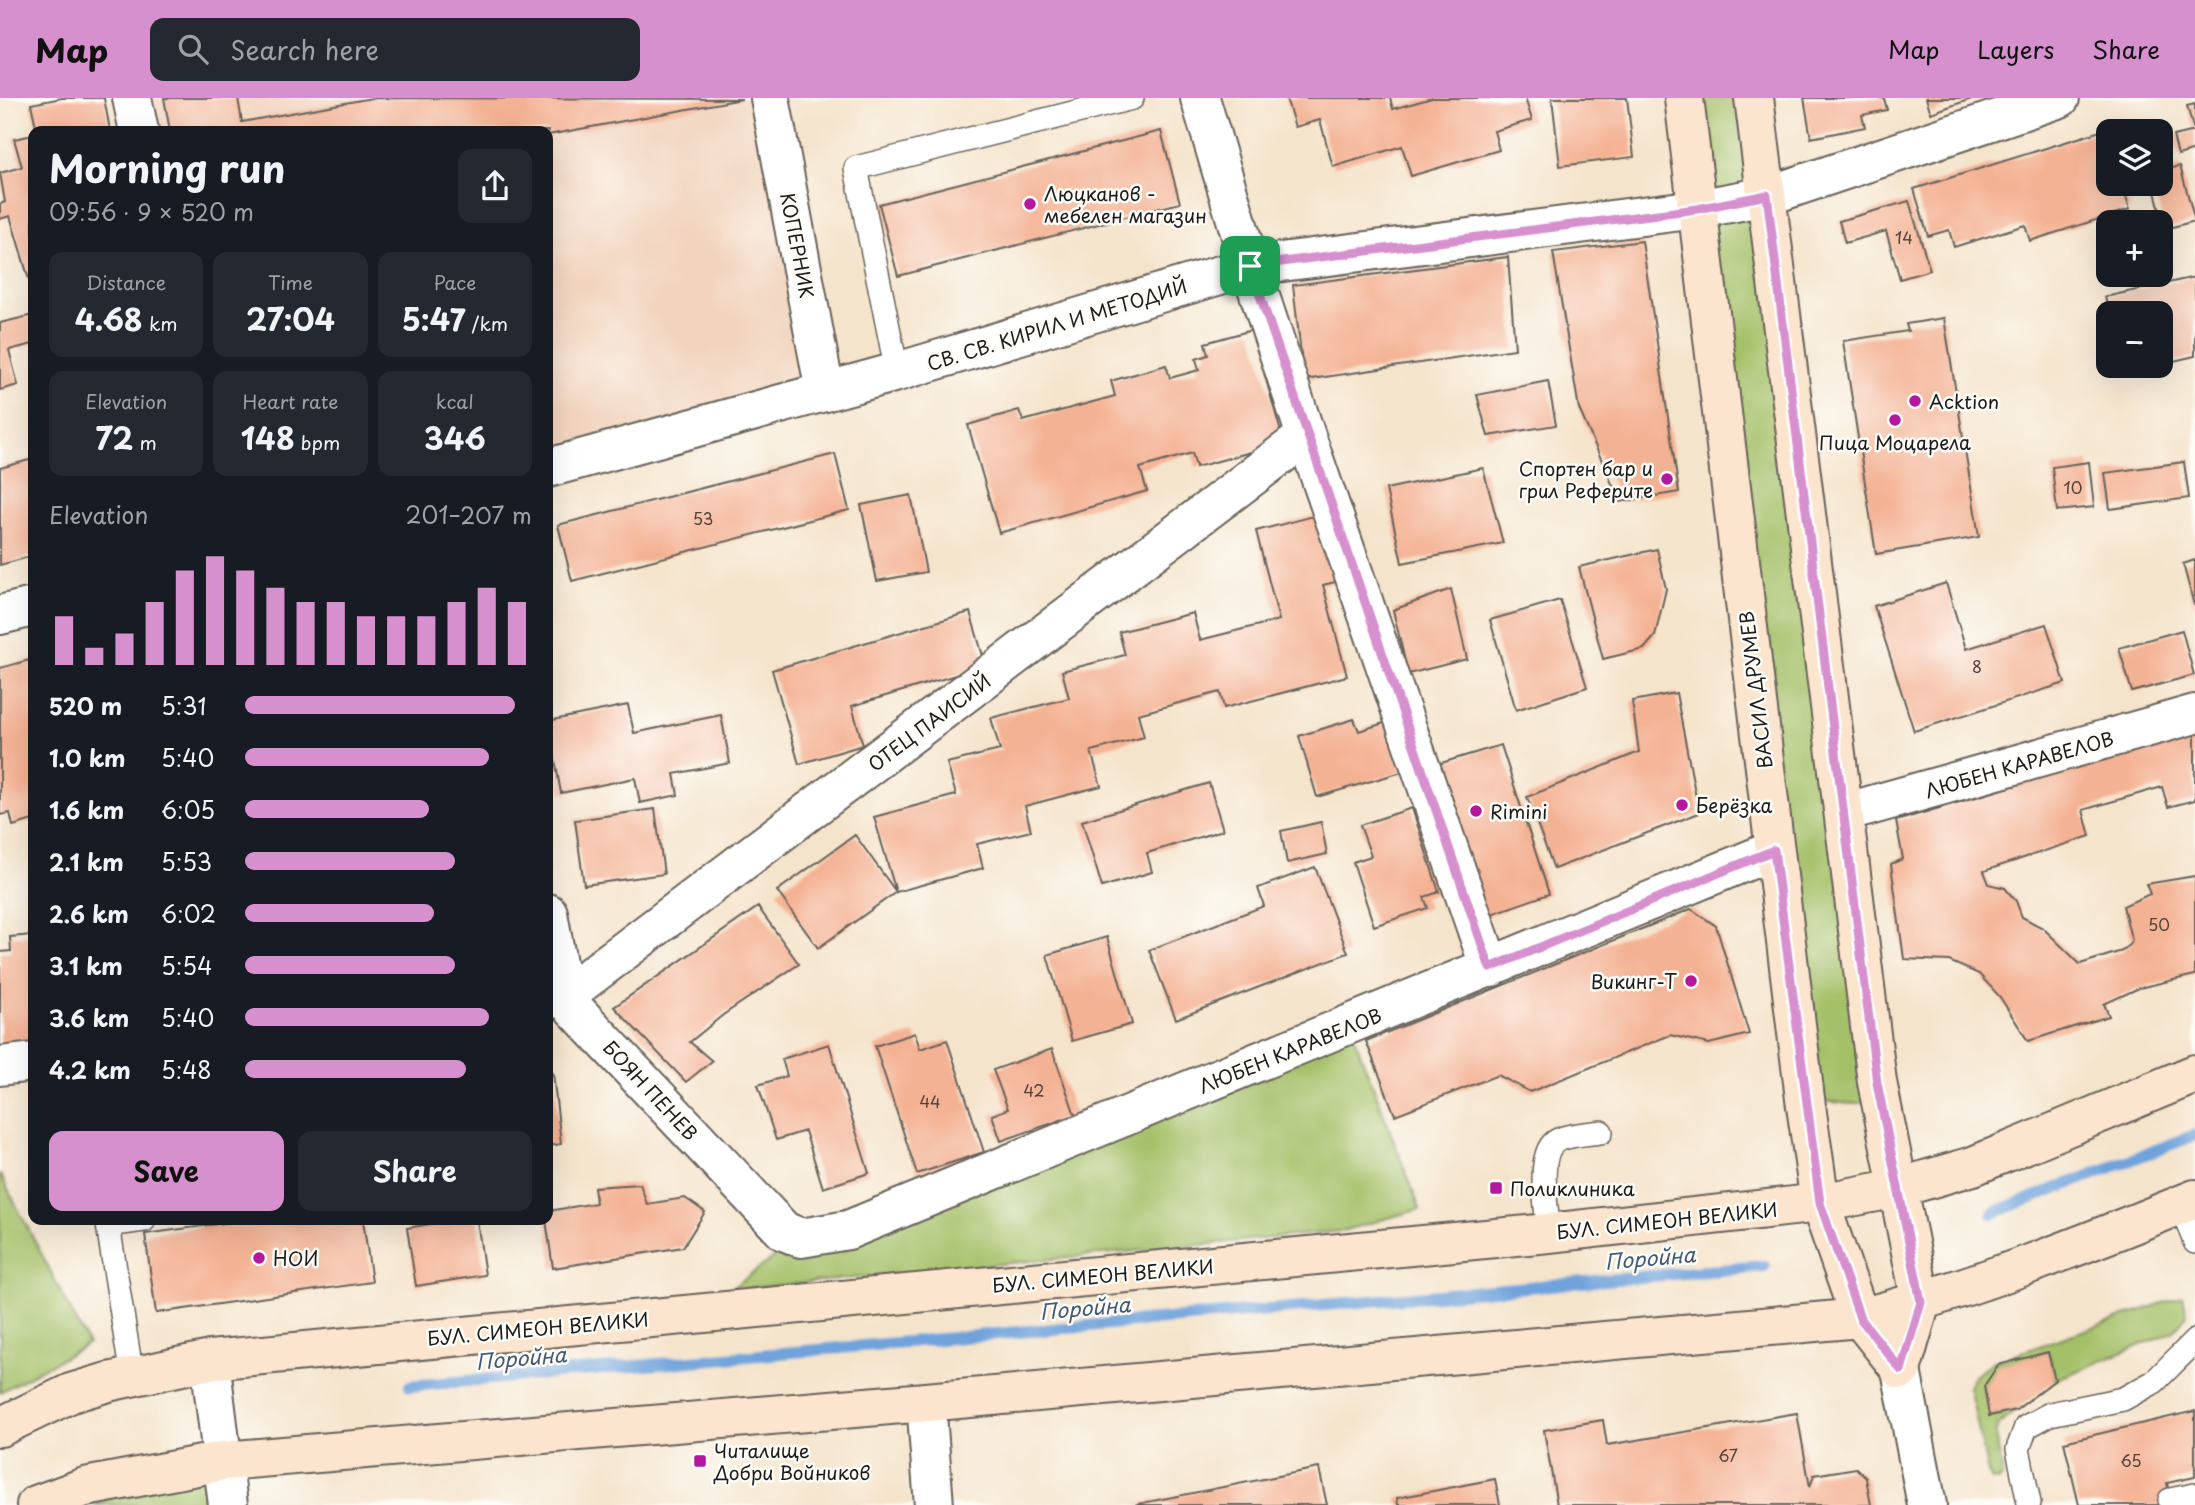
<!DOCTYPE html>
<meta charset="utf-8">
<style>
:root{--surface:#171b24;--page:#242831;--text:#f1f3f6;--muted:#9ea1a6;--accent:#d690ce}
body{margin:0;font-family:"Playpen Sans",sans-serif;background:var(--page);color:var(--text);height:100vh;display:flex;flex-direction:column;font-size:26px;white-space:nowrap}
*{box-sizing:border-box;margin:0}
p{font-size:23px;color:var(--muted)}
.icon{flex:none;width:38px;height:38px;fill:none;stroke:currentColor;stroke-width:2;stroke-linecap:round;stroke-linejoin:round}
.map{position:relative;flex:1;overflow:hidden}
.details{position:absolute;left:28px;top:28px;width:525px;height:1099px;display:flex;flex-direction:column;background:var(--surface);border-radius:14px;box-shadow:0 7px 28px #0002}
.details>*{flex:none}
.controls{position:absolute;left:2096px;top:21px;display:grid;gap:14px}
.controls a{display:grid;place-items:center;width:77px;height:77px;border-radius:14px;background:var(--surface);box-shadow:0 7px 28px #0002;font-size:35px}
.pin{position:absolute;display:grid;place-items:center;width:60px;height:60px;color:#fff;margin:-30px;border-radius:14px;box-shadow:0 4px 10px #0006}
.round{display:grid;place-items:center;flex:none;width:74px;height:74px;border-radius:14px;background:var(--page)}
.head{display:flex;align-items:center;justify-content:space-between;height:119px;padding:0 21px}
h1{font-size:38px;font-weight:700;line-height:52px}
.stats{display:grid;grid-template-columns:repeat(3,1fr);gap:10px;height:119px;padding:7px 21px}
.stats div{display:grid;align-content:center;border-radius:14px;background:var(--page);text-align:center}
.stats b{font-size:30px;font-weight:700}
.stats small{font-size:19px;font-weight:400}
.stats p{font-size:19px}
.chart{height:196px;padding:14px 21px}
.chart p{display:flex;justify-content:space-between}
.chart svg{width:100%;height:126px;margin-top:7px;stroke:var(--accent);stroke-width:6}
.primary-button{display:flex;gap:14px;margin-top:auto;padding:14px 21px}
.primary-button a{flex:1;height:80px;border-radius:14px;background:var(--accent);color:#111;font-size:28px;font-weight:700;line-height:80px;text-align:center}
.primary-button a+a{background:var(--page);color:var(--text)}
ul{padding:0 21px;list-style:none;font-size:23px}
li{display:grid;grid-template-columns:112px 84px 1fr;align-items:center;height:52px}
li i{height:18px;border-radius:9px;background:var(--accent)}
header{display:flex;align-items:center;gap:42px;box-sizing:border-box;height:98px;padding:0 35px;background:var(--accent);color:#111}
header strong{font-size:33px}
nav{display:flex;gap:38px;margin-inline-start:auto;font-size:24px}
.search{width:490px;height:63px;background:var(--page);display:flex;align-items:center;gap:18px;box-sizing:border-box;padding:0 24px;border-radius:14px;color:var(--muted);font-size:26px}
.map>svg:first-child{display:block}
</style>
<header>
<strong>Map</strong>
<div class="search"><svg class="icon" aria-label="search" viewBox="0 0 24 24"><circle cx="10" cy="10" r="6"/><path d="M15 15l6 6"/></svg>Search here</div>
<nav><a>Map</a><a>Layers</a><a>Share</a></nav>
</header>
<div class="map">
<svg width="2195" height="1407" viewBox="0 0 2195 1407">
<rect width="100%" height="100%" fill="#fdfcf7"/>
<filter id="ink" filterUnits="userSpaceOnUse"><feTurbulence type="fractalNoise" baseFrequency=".0143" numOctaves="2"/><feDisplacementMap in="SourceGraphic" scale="14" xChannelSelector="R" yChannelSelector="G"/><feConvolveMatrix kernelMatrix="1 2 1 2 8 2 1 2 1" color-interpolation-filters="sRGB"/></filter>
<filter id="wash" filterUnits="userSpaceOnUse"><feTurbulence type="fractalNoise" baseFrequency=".00686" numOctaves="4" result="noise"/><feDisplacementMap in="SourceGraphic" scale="28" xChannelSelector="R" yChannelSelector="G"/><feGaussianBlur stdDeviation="1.57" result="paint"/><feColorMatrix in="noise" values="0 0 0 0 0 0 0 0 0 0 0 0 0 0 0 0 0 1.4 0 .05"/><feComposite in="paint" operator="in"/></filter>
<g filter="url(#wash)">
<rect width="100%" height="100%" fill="#f5e4cc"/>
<path fill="#f2d4be" d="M 132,0 L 770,0 L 825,294 L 548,370 L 548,33 L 139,33 Z"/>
<path fill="#a4c068" stroke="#606e42" stroke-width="2" d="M 1684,0 L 1754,0 L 1865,1004 L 1851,1006 L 1805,1001 Z
M 1350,928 L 1420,1111 L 1342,1133 L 729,1192 L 801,1140 Z
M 0,1076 L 88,1246 L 0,1294 Z
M 2183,1198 L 2187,1217 L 2173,1234 L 2055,1282 L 2048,1254 L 1998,1268 L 1984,1288 L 1990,1318 L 2016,1312 C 2011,1317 2002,1322 1998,1328 C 1990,1343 2006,1364 2001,1380 L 1997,1383 L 1992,1382 L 1988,1375 L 1969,1289 L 1973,1279 L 1993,1264 Z
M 223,1363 L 228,1407 L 92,1407 Z"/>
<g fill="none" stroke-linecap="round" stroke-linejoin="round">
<path stroke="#6fa3db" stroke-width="12" d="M 1993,1115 L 2195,1037
M 410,1288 L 1764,1168"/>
</g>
<g id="blocks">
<path fill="#f4b294" d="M 62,0 L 104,0 L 110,32 L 37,33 L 31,6 Z
M 164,0 L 238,0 L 242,24 L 372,0 L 742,1 L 548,37 L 548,33 L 170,33 Z
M 1286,0 L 1390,0 L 1393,11 L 1432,0 L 1525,0 L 1532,22 L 1494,33 L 1499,52 L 1411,78 L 1402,48 L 1333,69 L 1320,22 L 1295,29 Z
M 1552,0 L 1627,0 L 1634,59 L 1560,68 Z
M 1804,0 L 1884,0 L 1887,12 L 1862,17 L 1865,29 L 1811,40 Z
M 1926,0 L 1974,0 L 1931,15 Z
M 2195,6 L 2195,52 L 2178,57 L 2173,38 L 2194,33 L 2187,8 Z
M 2104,32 L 2109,45 L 2109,86 L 2122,86 L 2130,111 L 2030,143 L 2025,127 L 1954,149 L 1949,132 L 1928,138 L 1914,91 Z
M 1161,33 L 1180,105 L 898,178 L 879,106 Z
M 33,37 L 33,195 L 10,118 L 0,121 L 0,106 L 5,104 L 0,75 L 22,69 L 14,41 Z
M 2180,68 L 2195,123 L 2165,131 L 2153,86 L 2161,86 L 2161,73 Z
M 1909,103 L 1930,172 L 1900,181 L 1886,133 L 1845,145 L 1839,123 Z
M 1642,143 L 1679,394 L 1620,404 L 1579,311 L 1553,154 Z
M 1508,159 L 1515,251 L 1304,282 L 1293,187 Z
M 2195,179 L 2195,258 L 2161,266 L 2161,215 L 2109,215 L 2105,199 Z
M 33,217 L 33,246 L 9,252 L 18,287 L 0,292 L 0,225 Z
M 1944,220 L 1979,439 L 1876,456 L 1843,243 L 1908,233 L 1906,226 Z
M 1252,232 L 1284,345 L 1196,369 L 1192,355 L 1140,370 L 1147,393 L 999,435 L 968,327 L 1019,312 L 1023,323 L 1115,298 L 1111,283 L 1166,267 L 1170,280 L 1199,272 L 1196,261 L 1208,257 L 1205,245 Z
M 2121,268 L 2148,268 L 2148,269 L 2122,275 Z
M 1548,283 L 1556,327 L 1488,338 L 1477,297 Z
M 835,356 L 849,412 L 572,483 L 558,427 Z
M 33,361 L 33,458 L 0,467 L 0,370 Z
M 2089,364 L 2094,409 L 2057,413 L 2052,369 Z
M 2184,364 L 2189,400 L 2110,411 L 2105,375 Z
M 1483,370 L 1503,445 L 1402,465 L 1386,391 Z
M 911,397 L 926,474 L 877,483 L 861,407 Z
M 1325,415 L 1343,482 L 1323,487 L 1347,578 L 1224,610 L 1220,594 L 1138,616 L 1144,639 L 1091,653 L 1101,688 L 1025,708 L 1031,733 L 977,746 L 983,770 L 896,794 L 874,719 L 956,697 L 947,665 L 1000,652 L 991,620 L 1069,600 L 1062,573 L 1125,557 L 1119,534 L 1193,515 L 1200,542 L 1279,522 L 1256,433 Z
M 1657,451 L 1666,491 L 1655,538 L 1644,551 L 1603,561 L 1579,469 Z
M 2195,462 L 2195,507 L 2194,507 L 2183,466 Z
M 1946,485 L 1966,551 L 2046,526 L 2065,585 L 1914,633 L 1874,508 Z
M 1451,491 L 1467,561 L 1408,576 L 1393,512 Z
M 1560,502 L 1587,589 L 1516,612 L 1490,522 Z
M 970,514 L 986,568 L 852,608 L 863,647 L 799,666 L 772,572 Z
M 2182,532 L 2194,577 L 2132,594 L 2119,550 Z
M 33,561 L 33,722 L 13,728 L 10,715 L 0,717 L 0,570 Z
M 1676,595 L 1699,715 L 1554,771 L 1527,699 L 1639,654 L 1632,603 Z
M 628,607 L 634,635 L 721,617 L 730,665 L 674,676 L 678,697 L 640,705 L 635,680 L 561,695 L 548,623 Z
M 1354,621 L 1359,633 L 1387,624 L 1402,674 L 1317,699 L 1299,638 Z
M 2195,634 L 2195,702 L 2168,709 L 2162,689 L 2083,712 L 2090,738 L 1984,773 L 1989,786 L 2005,790 L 2016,803 L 2022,819 L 2043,830 L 2080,866 L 2122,853 L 2132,844 L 2123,808 L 2150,796 L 2146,786 L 2195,778 L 2195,877 L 2139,890 L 2104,906 L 2109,918 L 2028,943 L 2000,899 L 1979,876 L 1949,863 L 1904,861 L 1891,766 L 1903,761 L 1896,723 Z
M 1501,647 L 1549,796 L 1483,819 L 1438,666 Z
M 1209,685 L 1223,732 L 1147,755 L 1152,774 L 1102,789 L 1082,723 Z
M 1412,710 L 1439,794 L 1424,799 L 1428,810 L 1374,828 L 1353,764 L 1371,758 L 1360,727 Z
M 655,711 L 664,776 L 584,787 L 575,722 Z
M 1321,724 L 1327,756 L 1287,765 L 1281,733 Z
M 855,737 L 896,794 L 818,850 L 777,793 Z
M 1315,769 L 1348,855 L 1176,921 L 1149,852 L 1264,808 L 1258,790 Z
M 758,809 L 799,866 L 723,917 L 690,944 L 712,963 L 686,984 L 614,909 Z
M 1691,811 L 1716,828 L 1749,936 L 1709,946 L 1670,937 L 1530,994 L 1498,977 L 1395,1017 L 1366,943 Z
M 33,837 L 33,954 L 0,958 L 0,854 L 11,853 L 10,839 Z
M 1107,839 L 1132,926 L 1072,943 L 1047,857 Z
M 915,935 L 920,951 L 947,942 L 984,1054 L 917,1076 L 875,948 Z
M 829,946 L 869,1075 L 823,1090 L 805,1033 L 776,1042 L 758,987 L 787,978 L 782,961 Z
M 1052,951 L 1075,1017 L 1001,1043 L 992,1017 L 1008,1011 L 993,972 Z
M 553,975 L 561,1046 L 548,1048 L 548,976 Z
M 640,1086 L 647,1106 L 685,1100 L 705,1114 L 683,1149 L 553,1170 L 546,1122 L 548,1122 L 548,1113 L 596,1105 L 594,1089 Z
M 247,1122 L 363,1122 L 372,1184 L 156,1215 L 145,1136 Z
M 454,1122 L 477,1122 L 485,1177 L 416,1188 L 407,1130 Z
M 2048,1254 L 2055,1282 L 2016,1312 L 1989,1318 L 1984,1288 L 1998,1267 Z
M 2195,1313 L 2195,1379 L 2167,1385 L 2171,1407 L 2079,1407 L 2064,1344 Z
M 1797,1315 L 1810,1389 L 1814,1377 L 1856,1370 L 1866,1380 L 1871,1407 L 1557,1407 L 1544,1332 L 1603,1322 L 1607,1347 Z
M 1319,1370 L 1327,1407 L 1138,1407 L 1137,1406 Z
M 1495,1381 L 1500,1407 L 1398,1407 L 1397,1400 Z"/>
</g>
</g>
<g filter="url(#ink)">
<use href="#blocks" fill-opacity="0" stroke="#68625a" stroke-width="2"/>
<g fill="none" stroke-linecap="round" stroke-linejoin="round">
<g stroke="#68625a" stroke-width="26">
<path id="lane" d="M 897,274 L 856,70 L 1132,0
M 2181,1107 L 2195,1144
M 1549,1135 C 1547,1113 1535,1053 1558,1042 C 1570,1036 1588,1036 1601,1034
M 132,1279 L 108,1127 L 144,1122
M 2170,1402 L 2195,1397
M 2029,1405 L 2018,1351 L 2026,1329 L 2050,1316 L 2123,1301 L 2154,1284 L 2195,1243"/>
</g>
<g stroke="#68625a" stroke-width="42">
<path id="street" d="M 132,0 L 139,33
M 770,0 L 825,294
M 1200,0 L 1250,168 L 1306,338 L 1490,870
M 548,370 L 897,274 L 1250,168 L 1697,111 L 1767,98 L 2060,0
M 0,517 L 33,509
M 1844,715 L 2195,616
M 548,815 L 563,899 L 784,1133 L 801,1140 L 848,1132 L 1774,752
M 548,901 L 563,899 L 1306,338
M 0,968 L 33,964
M 210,1262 L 228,1407
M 1901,1272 L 1927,1407
M 926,1304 L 934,1407"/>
</g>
<g stroke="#68625a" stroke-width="42">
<path id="secondary" d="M 1684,0 L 1805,1001 L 1820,1105 L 1860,1220 L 1901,1272
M 1754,0 L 1877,984 L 1921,1204 L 1901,1272
M 0,1329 L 71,1295 L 108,1284 L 210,1262 L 1549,1135 L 1820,1105 L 1898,1090 L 1973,1068 L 2195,976
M 36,1407 L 85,1389 L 223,1363 L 926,1304 L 1860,1220 C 1975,1190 2085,1146 2195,1101"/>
</g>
<use href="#lane" stroke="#fff" stroke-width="23"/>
<use href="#street" stroke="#fff" stroke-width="38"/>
<use href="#secondary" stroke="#fce5cf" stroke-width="38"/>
</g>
</g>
<g fill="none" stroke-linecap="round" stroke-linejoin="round" filter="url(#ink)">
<g stroke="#fff" stroke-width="14">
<path id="route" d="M 1767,97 L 1877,985 L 1921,1204 L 1901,1272 L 1860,1220 L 1820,1105 L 1774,752 L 1490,870 L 1250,168 L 1697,111 Z"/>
</g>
<use href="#route" stroke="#d690ce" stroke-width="9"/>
</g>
<g fill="#b5179e" stroke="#fdfcf7" stroke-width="2.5">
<circle cx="1030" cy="106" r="7"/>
<circle cx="1915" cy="303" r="7"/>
<circle cx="1895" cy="322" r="7"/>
<circle cx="1667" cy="381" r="7"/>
<circle cx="1682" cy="707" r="7"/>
<circle cx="1476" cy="713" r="7"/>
<circle cx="1691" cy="883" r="7"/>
<rect x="1489" y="1083" width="14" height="14" rx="3.5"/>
<circle cx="259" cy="1160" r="7"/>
<rect x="693" y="1356" width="14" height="14" rx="3.5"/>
</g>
<g text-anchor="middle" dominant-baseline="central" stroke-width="5" stroke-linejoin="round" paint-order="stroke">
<g font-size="16" fill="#52423a">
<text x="1904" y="139">14</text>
<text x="2073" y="389">10</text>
<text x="703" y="420">53</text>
<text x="1977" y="568">8</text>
<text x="2159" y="826">50</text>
<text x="1034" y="992">42</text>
<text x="930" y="1003">44</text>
<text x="1728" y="1357">67</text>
<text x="2131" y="1362">65</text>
</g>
<g font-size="19" fill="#1c1c1c" stroke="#fdfcf7" text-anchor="start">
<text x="1044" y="95">Люцканов -<tspan x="1044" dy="22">мебелен магазин</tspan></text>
<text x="1929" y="303">Acktion</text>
<text x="1895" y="344" text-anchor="middle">Пица Моцарела</text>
<text x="1653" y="370" text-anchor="end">Спортен бар и<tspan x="1653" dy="22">грил Реферите</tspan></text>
<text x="1696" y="707">Берёзка</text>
<text x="1490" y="713">Rimini</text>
<text x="1677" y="883" text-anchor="end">Викинг-Т</text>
<text x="1510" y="1090">Поликлиника</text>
<text x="273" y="1160">НОИ</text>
<text x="714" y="1352">Читалище<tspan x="714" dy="22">Добри Войников</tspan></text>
</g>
<g font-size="19" fill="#1c1c1c" stroke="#fdfcf7">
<text transform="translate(798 147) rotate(79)">КОПЕРНИК</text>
<text transform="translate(1057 226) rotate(-17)">СВ. СВ. КИРИЛ И МЕТОДИЙ</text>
<text transform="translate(1755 592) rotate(-97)">ВАСИЛ ДРУМЕВ</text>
<text transform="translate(929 624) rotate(-37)">ОТЕЦ ПАИСИЙ</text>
<text transform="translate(2019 666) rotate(-16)">ЛЮБЕН КАРАВЕЛОВ</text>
<text transform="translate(1290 952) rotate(-22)">ЛЮБЕН КАРАВЕЛОВ</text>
<text transform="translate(651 992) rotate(47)">БОЯН ПЕНЕВ</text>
<text transform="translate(1667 1122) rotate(-6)">БУЛ. СИМЕОН ВЕЛИКИ</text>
<text transform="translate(1103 1177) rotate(-5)">БУЛ. СИМЕОН ВЕЛИКИ</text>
<text transform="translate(538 1230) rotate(-5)">БУЛ. СИМЕОН ВЕЛИКИ</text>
</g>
<g font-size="21" font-style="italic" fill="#415972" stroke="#fdfcf7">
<text transform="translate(1650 1159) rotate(-5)">Поройна</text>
<text transform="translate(1085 1209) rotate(-5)">Поройна</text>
<text transform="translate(521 1259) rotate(-5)">Поройна</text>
</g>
</g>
</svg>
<div class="controls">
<a><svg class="icon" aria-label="layers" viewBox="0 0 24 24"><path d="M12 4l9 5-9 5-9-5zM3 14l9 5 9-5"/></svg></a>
<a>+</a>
<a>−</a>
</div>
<div class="pin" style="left:1250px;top:168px;background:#1e9e55"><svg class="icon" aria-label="arrive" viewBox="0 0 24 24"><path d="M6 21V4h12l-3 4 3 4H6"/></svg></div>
<section class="details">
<div class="head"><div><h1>Morning run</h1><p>09:56 · 9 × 520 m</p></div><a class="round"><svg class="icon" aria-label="share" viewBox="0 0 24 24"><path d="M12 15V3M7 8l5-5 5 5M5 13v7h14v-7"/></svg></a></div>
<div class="stats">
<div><p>Distance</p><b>4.68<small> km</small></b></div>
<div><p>Time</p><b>27:04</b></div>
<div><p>Pace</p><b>5:47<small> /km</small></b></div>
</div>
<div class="stats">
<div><p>Elevation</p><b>72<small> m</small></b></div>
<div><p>Heart rate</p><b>148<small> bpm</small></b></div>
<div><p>kcal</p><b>346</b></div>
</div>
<div class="chart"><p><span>Elevation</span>201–207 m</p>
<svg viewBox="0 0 160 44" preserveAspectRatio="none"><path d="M5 44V27M15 44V38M25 44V33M35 44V22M45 44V11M55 44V6M65 44V11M75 44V17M85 44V22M95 44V22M105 44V27M115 44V27M125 44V27M135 44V22M145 44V17M155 44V22"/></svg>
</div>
<ul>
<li><b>520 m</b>5:31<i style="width:94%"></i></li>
<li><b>1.0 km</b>5:40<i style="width:85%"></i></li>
<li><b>1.6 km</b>6:05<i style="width:64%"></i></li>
<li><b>2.1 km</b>5:53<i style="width:73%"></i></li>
<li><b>2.6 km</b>6:02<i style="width:66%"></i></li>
<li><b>3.1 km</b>5:54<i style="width:73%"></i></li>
<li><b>3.6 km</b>5:40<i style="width:85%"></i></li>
<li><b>4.2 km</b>5:48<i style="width:77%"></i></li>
</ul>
<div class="primary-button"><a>Save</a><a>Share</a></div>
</section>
</div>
